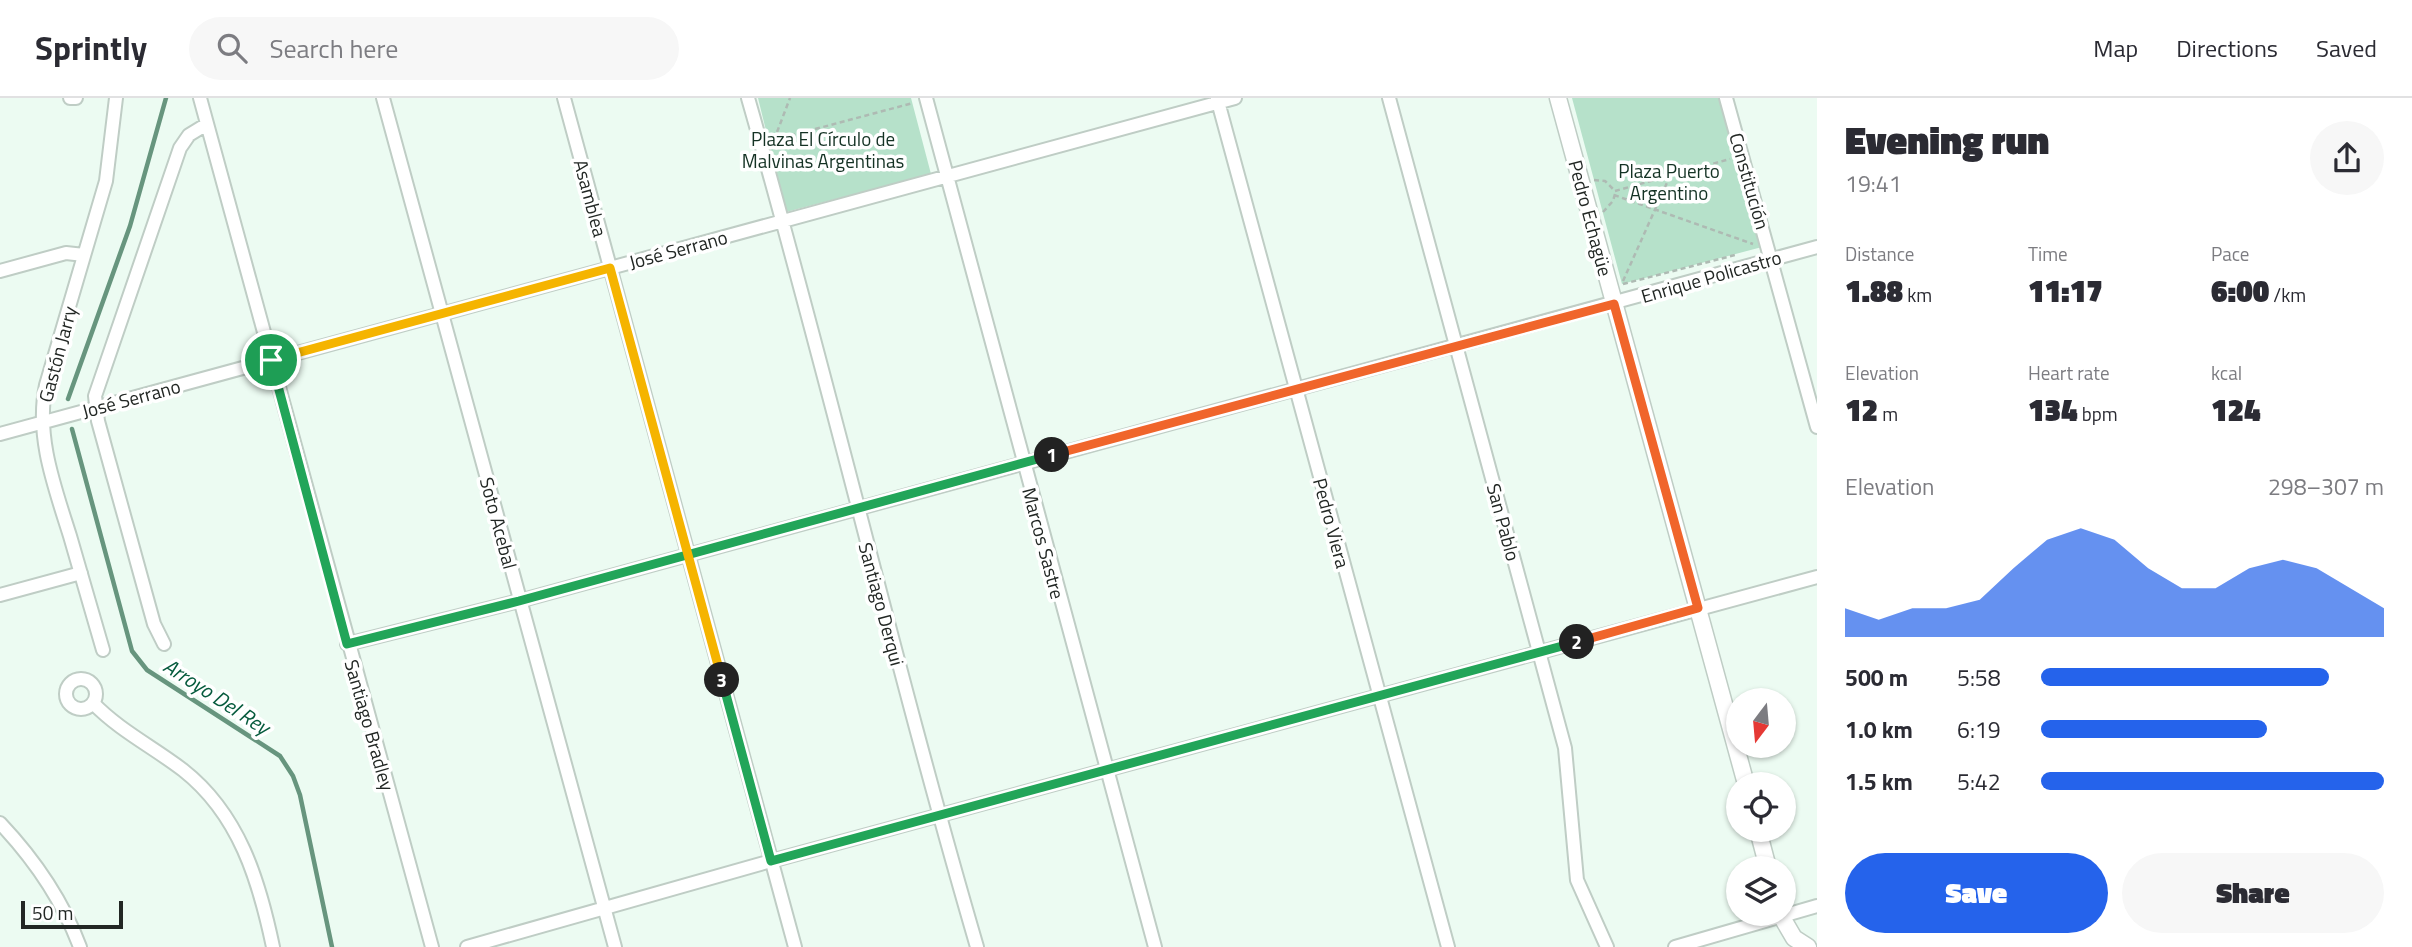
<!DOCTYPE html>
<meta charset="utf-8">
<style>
:root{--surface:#fff;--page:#f7f7f7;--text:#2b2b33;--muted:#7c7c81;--line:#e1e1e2;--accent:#2563eb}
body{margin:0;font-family:"Titillium Web",sans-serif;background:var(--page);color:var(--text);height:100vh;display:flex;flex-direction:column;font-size:26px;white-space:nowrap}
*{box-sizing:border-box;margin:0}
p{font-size:23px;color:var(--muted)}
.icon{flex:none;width:38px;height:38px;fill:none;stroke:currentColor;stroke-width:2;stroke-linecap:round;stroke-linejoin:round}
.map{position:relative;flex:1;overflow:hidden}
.details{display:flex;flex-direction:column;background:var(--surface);width:595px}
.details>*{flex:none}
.needle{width:46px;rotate:196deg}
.controls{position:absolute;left:1726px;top:590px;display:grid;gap:14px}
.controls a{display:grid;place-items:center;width:70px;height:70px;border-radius:50%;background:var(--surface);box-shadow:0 2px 5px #0004;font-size:35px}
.scale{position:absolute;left:21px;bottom:18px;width:102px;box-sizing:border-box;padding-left:7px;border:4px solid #222724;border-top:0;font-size:19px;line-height:24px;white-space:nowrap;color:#222724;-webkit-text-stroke:5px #fff;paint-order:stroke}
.pin{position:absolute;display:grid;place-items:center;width:60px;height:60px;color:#fff;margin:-30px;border:4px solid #fff;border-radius:50%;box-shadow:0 2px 7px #0007}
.km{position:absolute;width:35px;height:35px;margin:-18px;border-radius:50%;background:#222;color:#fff;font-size:19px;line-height:35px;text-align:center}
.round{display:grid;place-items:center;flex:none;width:74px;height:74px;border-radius:37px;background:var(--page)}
.overview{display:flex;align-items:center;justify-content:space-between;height:119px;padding:0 28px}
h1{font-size:38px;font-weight:800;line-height:52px}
.stats{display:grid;grid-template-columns:repeat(3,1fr);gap:10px;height:119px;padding:7px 28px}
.stats div{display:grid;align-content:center}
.stats b{font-size:30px;font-weight:800}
.stats small{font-size:19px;font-weight:400}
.stats p{font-size:19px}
.chart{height:196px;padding:14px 28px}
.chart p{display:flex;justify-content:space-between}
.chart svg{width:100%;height:126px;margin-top:7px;fill:var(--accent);opacity:.7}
.action{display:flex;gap:14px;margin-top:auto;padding:14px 28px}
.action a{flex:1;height:80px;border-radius:42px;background:var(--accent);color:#fff;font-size:28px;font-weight:800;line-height:80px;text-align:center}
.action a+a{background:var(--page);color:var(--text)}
ul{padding:0 28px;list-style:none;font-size:23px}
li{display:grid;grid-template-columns:112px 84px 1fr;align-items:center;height:52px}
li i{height:18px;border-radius:9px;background:var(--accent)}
header{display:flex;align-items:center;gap:42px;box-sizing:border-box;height:98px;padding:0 35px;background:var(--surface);border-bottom:2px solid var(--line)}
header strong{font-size:33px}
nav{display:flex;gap:38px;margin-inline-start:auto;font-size:24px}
.search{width:490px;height:63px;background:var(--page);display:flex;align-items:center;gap:18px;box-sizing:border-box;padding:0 24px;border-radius:38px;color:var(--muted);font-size:26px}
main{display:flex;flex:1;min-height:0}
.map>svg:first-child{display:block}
</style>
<header>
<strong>Sprintly</strong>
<div class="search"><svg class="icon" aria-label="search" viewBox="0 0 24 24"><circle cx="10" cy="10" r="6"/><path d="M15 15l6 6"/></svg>Search here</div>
<nav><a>Map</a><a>Directions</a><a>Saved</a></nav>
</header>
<main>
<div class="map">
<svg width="1817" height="849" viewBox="0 0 1817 849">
<rect width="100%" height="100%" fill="#ecfbf2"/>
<path fill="#b6e1ca" d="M 758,0 L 911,0 L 931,76 L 786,114 Z
M 1572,0 L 1719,0 L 1762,149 L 1622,186 Z"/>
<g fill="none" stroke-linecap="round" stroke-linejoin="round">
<path stroke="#67957e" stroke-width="4.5" d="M 68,301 L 130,128 L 166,0
M 72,331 L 132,553 L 147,572 L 280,658 L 293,678 L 300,697 L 332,849"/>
<g stroke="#bfcdc5" stroke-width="16">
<path id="minor" d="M 70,0 L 76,0
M 200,0 L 432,849
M 383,0 L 615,849
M 564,0 L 795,849
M 748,0 C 829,282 895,568 977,849
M 926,0 L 1155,849
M 1217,0 L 1448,849
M 1389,0 L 1565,650 L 1577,782 L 1607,849
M 1726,0 L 1817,329
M 0,173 L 66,155 L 84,157
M 0,336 L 1235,0
M 0,497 L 81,475
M 164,546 L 154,526 L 98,323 L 95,298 L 180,50 L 189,37 L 207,26
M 347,546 L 519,503 L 1817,149
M 103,552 C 92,514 81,476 70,438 C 55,390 35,338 46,287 L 106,83 L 116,0
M66 596a15 15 0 1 1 30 0a15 15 0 1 1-30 0Z
M 93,605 C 119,632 153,649 183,672 C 239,716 259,782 273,849
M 0,725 C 35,762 62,801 80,849
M 467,849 L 771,763 L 1817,479
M 1675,849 L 1817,808"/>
</g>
<g stroke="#bfcdc5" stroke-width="19">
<path id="tertiary" d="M 1558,0 L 1746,686
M 1758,732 L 1768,770
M 1780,816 L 1794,840 L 1808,849"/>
</g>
<path stroke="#aebab3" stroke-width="2.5" stroke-dasharray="5 3.5" stroke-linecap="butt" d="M 774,42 L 913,5
M 774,42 L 790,0
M 1594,82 L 1605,83 L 1615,93
M 1615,93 L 1730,61
M 1614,97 L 1753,146
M 1603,114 L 1613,103 L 1615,96
M 1623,183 L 1670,78
M 1623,186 L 1735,157"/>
<use href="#minor" stroke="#fff" stroke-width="12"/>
<use href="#tertiary" stroke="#fff" stroke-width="16"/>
</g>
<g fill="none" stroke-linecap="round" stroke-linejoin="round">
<g stroke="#fff" stroke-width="14">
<path id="split-1" d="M 271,262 L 347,546 L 519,503 L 1052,357"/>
</g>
<g stroke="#fff" stroke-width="14">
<path id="split-2" d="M 1052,357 L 1614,206 L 1698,510 L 1577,544"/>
</g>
<g stroke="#fff" stroke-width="14">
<path id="split-3" d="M 722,582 L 771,763 L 1577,544"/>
</g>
<g stroke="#fff" stroke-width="14">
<path id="split-4" d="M 271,262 L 610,170 L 722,582"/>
</g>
<use href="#split-1" stroke="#22a559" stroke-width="9"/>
<use href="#split-2" stroke="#f0652b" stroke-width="9"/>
<use href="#split-3" stroke="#22a559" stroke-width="9"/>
<use href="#split-4" stroke="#f5b400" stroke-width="9"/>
</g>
<g text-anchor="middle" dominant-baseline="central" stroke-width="7" stroke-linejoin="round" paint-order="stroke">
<g font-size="19" fill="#143224" stroke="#fff">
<text x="823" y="40">Plaza El Círculo de<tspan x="823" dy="22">Malvinas Argentinas</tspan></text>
<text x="1669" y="72">Plaza Puerto<tspan x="1669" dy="22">Argentino</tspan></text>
</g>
<g font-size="19" fill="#222724" stroke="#fff">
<text transform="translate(1750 83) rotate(74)">Constitución</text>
<text transform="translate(591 100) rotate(75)">Asamblea</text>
<text transform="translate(1591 120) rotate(75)">Pedro Echagüe</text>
<text transform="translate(678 151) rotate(-15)">José Serrano</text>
<text transform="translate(1711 178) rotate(-16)">Enrique Policastro</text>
<text transform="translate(57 256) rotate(-75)">Gastón Jarry</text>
<text transform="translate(131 300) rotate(-15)">José Serrano</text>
<text transform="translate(1504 424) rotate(75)">San Pablo</text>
<text transform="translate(499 425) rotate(75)">Soto Acebal</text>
<text transform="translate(1332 425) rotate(75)">Pedro Viera</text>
<text transform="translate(1044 445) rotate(75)">Marcos Sastre</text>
<text transform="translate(882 506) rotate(75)">Santiago Derqui</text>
<text transform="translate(370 627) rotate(74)">Santiago Bradley</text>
</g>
<g font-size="21" font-style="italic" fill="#065b3d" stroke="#fff">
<text transform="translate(217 598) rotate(33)">Arroyo Del Rey</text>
</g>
</g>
</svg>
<div class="controls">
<a><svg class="needle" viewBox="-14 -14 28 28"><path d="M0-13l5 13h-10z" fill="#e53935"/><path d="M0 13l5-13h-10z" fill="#7c7c81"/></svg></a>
<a><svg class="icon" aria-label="locate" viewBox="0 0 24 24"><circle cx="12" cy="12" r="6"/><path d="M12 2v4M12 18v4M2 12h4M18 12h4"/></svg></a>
<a><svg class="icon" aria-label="layers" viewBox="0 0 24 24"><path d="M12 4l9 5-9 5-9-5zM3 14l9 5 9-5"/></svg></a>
</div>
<div class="scale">50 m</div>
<div class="pin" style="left:271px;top:262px;background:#1e9e55"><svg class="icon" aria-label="arrive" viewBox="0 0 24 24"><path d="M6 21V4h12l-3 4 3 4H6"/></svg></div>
<b class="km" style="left:1052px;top:357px">1</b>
<b class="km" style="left:1577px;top:544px">2</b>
<b class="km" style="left:722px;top:582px">3</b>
</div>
<section class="details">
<div class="overview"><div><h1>Evening run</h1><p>19:41</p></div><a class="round"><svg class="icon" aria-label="share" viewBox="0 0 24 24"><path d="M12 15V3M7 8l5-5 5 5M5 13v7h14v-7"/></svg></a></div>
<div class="stats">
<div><p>Distance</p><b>1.88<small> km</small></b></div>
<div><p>Time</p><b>11:17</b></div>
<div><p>Pace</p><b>6:00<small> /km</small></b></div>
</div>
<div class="stats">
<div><p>Elevation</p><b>12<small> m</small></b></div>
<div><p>Heart rate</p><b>134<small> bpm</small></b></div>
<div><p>kcal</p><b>124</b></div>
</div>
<div class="chart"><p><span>Elevation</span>298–307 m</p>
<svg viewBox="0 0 160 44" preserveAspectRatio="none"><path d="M0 44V34L10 38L20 34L30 34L40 31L50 20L60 10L70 6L80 10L90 20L100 27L110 27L120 20L130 17L140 20L150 27L160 34V44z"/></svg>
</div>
<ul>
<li><b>500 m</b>5:58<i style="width:84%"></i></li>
<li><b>1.0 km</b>6:19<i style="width:66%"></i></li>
<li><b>1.5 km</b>5:42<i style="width:100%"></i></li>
</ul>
<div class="action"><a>Save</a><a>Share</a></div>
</section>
</main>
